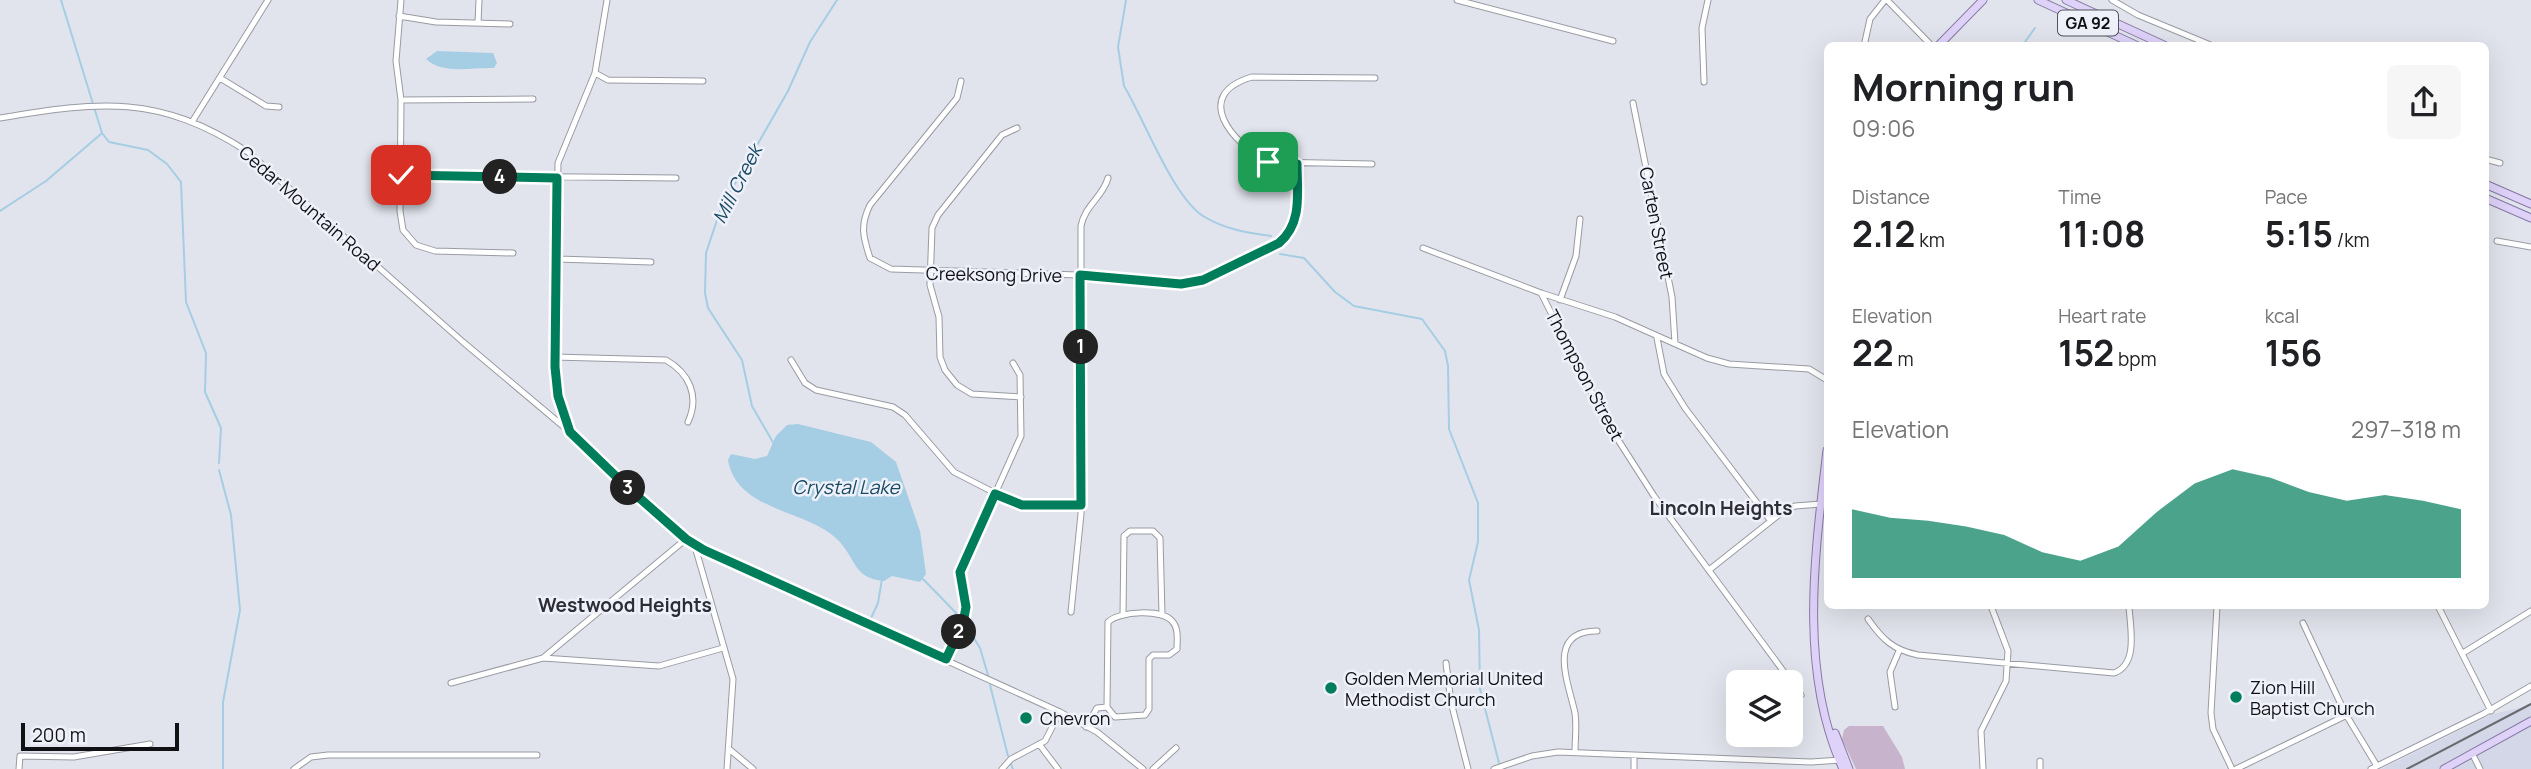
<!DOCTYPE html>
<meta charset="utf-8">
<style>
:root{--surface:#fff;--page:#f6f6f6;--text:#202124;--muted:#757577;--accent:#007d5b}
body{margin:0;font-family:Manrope,sans-serif;background:var(--page);color:var(--text);height:100vh;display:flex;flex-direction:column;font-size:26px;white-space:nowrap}
*{box-sizing:border-box;margin:0}
p{font-size:23px;color:var(--muted)}
.icon{flex:none;width:38px;height:38px;fill:none;stroke:currentColor;stroke-width:2;stroke-linecap:round;stroke-linejoin:round}
.map{position:relative;flex:1;overflow:hidden}
.panel{position:absolute;left:1824px;top:42px;width:665px;height:567px;display:flex;flex-direction:column;background:var(--surface);border-radius:10px;box-shadow:0 7px 28px #0002}
.panel>*{flex:none}
.fabs{position:absolute;left:1726px;top:670px;display:grid;gap:14px}
.fabs a{display:grid;place-items:center;width:77px;height:77px;border-radius:10px;background:var(--surface);box-shadow:0 7px 28px #0002;font-size:35px}
.scale{position:absolute;left:21px;bottom:18px;width:158px;box-sizing:border-box;padding-left:7px;border:4px solid #101114;border-top:0;font-size:19px;line-height:24px;white-space:nowrap;color:#101114;-webkit-text-stroke:5px #eff1fa;paint-order:stroke}
.pin{position:absolute;display:grid;place-items:center;width:60px;height:60px;color:#fff;margin:-30px;border-radius:14px;box-shadow:0 4px 10px #0006}
.km{position:absolute;width:35px;height:35px;margin:-18px;border-radius:50%;background:#222;color:#fff;font-size:19px;line-height:35px;text-align:center}
.round{display:grid;place-items:center;flex:none;width:74px;height:74px;border-radius:10px;background:var(--page)}
.overview{display:flex;align-items:center;justify-content:space-between;height:119px;padding:0 28px}
h1{font-size:38px;font-weight:700;line-height:52px}
.figures{display:grid;grid-template-columns:repeat(3,1fr);gap:10px;height:119px;padding:7px 28px}
.figures div{display:grid;align-content:center}
.figures b{font-size:35px;font-weight:700}
.figures small{font-size:19px;font-weight:400}
.figures p{font-size:19px}
.chart{height:196px;padding:14px 28px}
.chart p{display:flex;justify-content:space-between}
.chart svg{width:100%;height:126px;margin-top:7px;fill:var(--accent);opacity:.7}
.map>svg:first-child{display:block}
</style>
<div class="map">
<svg width="2531" height="769" viewBox="0 0 2531 769">
<rect width="100%" height="100%" fill="#e2e4ed"/>
<path fill="#d3d7e7" d="M 2531,705 L 2531,769 L 2381,769 L 2493,714 Z"/>
<path fill="#c8b3cc" d="M 1849,726 L 1883,726 L 1902,757 L 1905,769 L 1856,769 L 1842,739 L 1844,730 Z"/>
<path fill="#a5cde3" d="M 437,51 L 493,53 L 497,63 L 494,68 C 473,67 442,75 426,59 Z
M 798,424 L 871,442 L 896,462 L 920,531 L 926,574 L 920,582 L 892,576 L 884,581 C 853,578 857,560 838,540 C 807,509 737,512 728,460 L 731,454 L 755,459 L 767,456 L 776,436 L 787,425 Z"/>
<g fill="none" stroke-linecap="round" stroke-linejoin="round">
<path stroke="#a5cde3" stroke-width="2" d="M 61,0 L 102,133 L 109,142 L 148,150 L 167,164 L 181,182 L 186,302 L 206,353 L 205,392 L 221,428 L 219,463
M 1126,0 L 1118,47 L 1124,86 C 1144,119 1173,197 1203,216 C 1224,229 1247,233 1271,236
M 2022,46 L 2035,28
M 0,211 L 46,181 L 101,134
M 1280,254 L 1304,258 L 1335,292 L 1354,306 L 1422,319 L 1445,351 L 1448,366 L 1449,429 L 1478,503 L 1478,542 L 1469,580 L 1479,630 L 1480,689 L 1499,763
M 774,444 L 752,406 L 742,360 L 708,308 L 705,293 L 706,253 L 721,208 L 788,91 L 810,42 L 837,0
M 219,470 L 231,515 L 240,610 L 223,702 L 223,769
M 922,578 L 960,617
M 871,618 L 878,603 L 882,579
M 964,622 L 980,648 L 988,675
M 990,685 L 1008,756
M 1011,764 L 1013,769"/>
<g stroke="#999ba3" stroke-width="7">
<path id="minor" d="M 401,0 L 396,61 L 401,100 L 400,211 L 403,230 L 416,245 L 435,251 L 513,253
M 1457,0 L 1613,41
M 1887,0 L 1932,46
M 2112,0 L 2138,15 L 2213,46
M 399,16 L 436,22 L 510,24
M 478,23 L 479,0
M 1864,46 L 1870,19 L 1885,0
M 595,73 L 608,80 L 703,81
M 220,78 L 266,106 L 279,107
M 961,81 L 957,98 L 870,205 C 860,225 863,237 870,258 L 891,269 L 1110,276 L 1181,284 L 1204,280 L 1279,243 C 1303,223 1297,192 1297,164
M 1704,82 L 1702,28 L 1708,0
M 401,100 L 533,99
M 1633,103 L 1672,297 L 1675,343
M 0,118 C 100,101 159,94 248,152 L 463,342 L 570,432 L 686,539 L 736,565 L 1060,712 L 1097,732 L 1143,769
M 192,122 L 268,0
M 1017,128 L 1002,135 L 938,215 L 932,228 L 930,285 L 939,317 L 940,357 L 945,370 L 957,385 L 972,394 L 1021,397
M 2485,159 L 2500,163
M 1372,164 L 1268,162 C 1232,143 1191,95 1252,77 L 1375,78
M 401,175 L 676,178
M 2497,241 L 2531,247
M 1423,248 L 1541,293 L 1615,317 L 1707,358 L 1729,364 L 1809,369 L 1827,380
M 558,259 L 651,262
M 1541,293 L 1606,421 L 1654,496 L 1801,695
M 1560,300 L 1576,256 L 1580,219
M 1657,338 L 1664,374 L 1685,408 L 1770,520
M 554,357 L 666,360 C 689,373 700,396 688,422
M 791,360 L 805,383 L 816,390 L 893,407 L 905,415 L 954,472 L 995,493 L 1022,505 L 1081,505
M 569,429 L 558,396 L 555,367 L 558,163 L 595,73 L 607,0
M 694,543 L 733,679 L 727,769
M 1709,570 L 1781,513 L 1795,506 L 1821,504
M 2217,606 L 2211,713 L 2213,729 L 2232,769
M 2438,606 L 2491,711
M 1071,612 L 1081,514 L 1081,226 C 1085,205 1103,197 1108,178
M 1123,615 L 1124,536 L 1130,531 L 1153,531 L 1160,538 L 1162,615
M 1868,619 C 1882,639 1893,650 1918,655 L 2114,673 C 2139,664 2130,627 2129,606
M 2303,623 L 2345,713 L 2377,766
M 2463,653 L 2531,611
M 543,658 L 659,666 L 723,648
M 946,659 L 963,623 L 966,607 L 960,572 L 1021,436 L 1020,375 L 1013,363
M 1446,663 L 1451,702 L 1468,769
M 451,683 L 543,658 L 686,539
M 1895,707 L 1890,672 L 1899,651
M 1086,727 L 1097,708 L 1107,707 L 1115,717 L 1145,715 L 1149,709 L 1149,659 L 1153,655 L 1169,655 L 1177,649 C 1177,640 1179,628 1172,621 C 1162,609 1119,611 1108,622 L 1107,707
M 1039,744 L 1058,769
M 729,749 L 753,769
M 1575,752 C 1575,739 1577,726 1575,713 C 1569,684 1545,631 1597,631
M 1634,755 L 1634,769
M 2473,755 L 2480,769
M 19,769 L 20,756 L 74,757 L 150,744
M 294,769 L 311,757 L 328,755 L 537,755
M 1002,769 L 1011,759 L 1045,741 L 1060,712
M 1153,769 L 1176,748
M 1494,769 L 1532,756 L 1558,752 L 1811,762 L 1841,760
M 1983,769 L 1981,731 L 2006,681 L 2008,651 L 1991,606
M 2040,769 L 2040,761
M 2236,769 L 2347,715
M 2371,769 L 2483,714 L 2531,686"/>
</g>
<g stroke="#887ba6" stroke-width="9">
<path id="major" d="M 2038,0 L 2138,46
M 2066,0 L 2166,46
M 1938,46 L 1983,0
M 2485,184 L 2531,204
M 2485,198 L 2531,218
M 1827,450 C 1815,553 1798,671 1843,769
M 1835,733 L 1849,769
M 2444,769 L 2531,721"/>
</g>
<use href="#minor" stroke="#fff" stroke-width="5"/>
<use href="#major" stroke="#dfd2f9" stroke-width="7"/>
<path stroke="#686a6f" stroke-width="2" d="M 2407,769 L 2531,704"/>
</g>
<g fill="none" stroke-linecap="round" stroke-linejoin="round">
<g stroke="#fff" stroke-width="14">
<path id="route" d="M 401,175 L 557,178 L 555,367 L 558,396 L 570,432 L 627,487 L 686,539 L 704,550 L 946,659 L 963,623 L 966,607 L 960,572 L 995,494 L 1022,505 L 1081,505 L 1080,275 L 1181,284 L 1203,280 L 1279,243 C 1303,223 1297,192 1297,164 L 1268,162"/>
</g>
<use href="#route" stroke="#007d5b" stroke-width="9"/>
</g>
<g fill="#007d5b" stroke="#eff1fa" stroke-width="2.5">
<circle cx="1331" cy="688" r="7"/>
<circle cx="2236" cy="697" r="7"/>
<circle cx="1026" cy="718" r="7"/>
</g>
<g text-anchor="middle" dominant-baseline="central" stroke-width="5" stroke-linejoin="round" paint-order="stroke">
<rect fill="#eff1fa" stroke="#535459" stroke-width="2" x="2058" y="10.5" width="60" height="25" rx="5"/>
<g font-size="16" font-weight="bold" fill="#101114">
<text x="2088" y="23">GA 92</text>
</g>
<g font-size="18" fill="#101114" stroke="#eff1fa">
<text transform="translate(310 208) rotate(41)">Cedar Mountain Road</text>
<text transform="translate(1657 223) rotate(79)">Carten Street</text>
<text transform="translate(994 274) rotate(1)">Creeksong Drive</text>
<text transform="translate(1585 375) rotate(62)">Thompson Street</text>
</g>
<g font-size="18" fill="#101114" stroke="#eff1fa" text-anchor="start">
<text x="1345" y="678">Golden Memorial United<tspan x="1345" dy="21">Methodist Church</tspan></text>
<text x="2250" y="687">Zion Hill<tspan x="2250" dy="21">Baptist Church</tspan></text>
<text x="1040" y="718">Chevron</text>
</g>
<g font-size="19" font-style="italic" fill="#184a62" stroke="#eff1fa">
<text transform="translate(737 184) rotate(-63)">Mill Creek</text>
<text x="846" y="487">Crystal Lake</text>
</g>
<g font-size="19" font-weight="bold" fill="#2d2e35" stroke="#eff1fa">
<text x="1721" y="508">Lincoln Heights</text>
<text x="625" y="605">Westwood Heights</text>
</g>
</g>
</svg>
<div class="fabs">
<a><svg class="icon" aria-label="layers" viewBox="0 0 24 24"><path d="M12 4l9 5-9 5-9-5zM3 14l9 5 9-5"/></svg></a>
</div>
<div class="scale">200 m</div>
<div class="pin" style="left:1268px;top:162px;background:#1e9e55"><svg class="icon" aria-label="arrive" viewBox="0 0 24 24"><path d="M6 21V4h12l-3 4 3 4H6"/></svg></div>
<div class="pin" style="left:401px;top:175px;background:#d93025"><svg class="icon" aria-label="check" viewBox="0 0 24 24"><path d="M5 12l5 5 9-10"/></svg></div>
<b class="km" style="left:1081px;top:347px">1</b>
<b class="km" style="left:959px;top:632px">2</b>
<b class="km" style="left:628px;top:488px">3</b>
<b class="km" style="left:500px;top:177px">4</b>
<section class="panel">
<div class="overview"><div><h1>Morning run</h1><p>09:06</p></div><a class="round"><svg class="icon" aria-label="share" viewBox="0 0 24 24"><path d="M12 15V3M7 8l5-5 5 5M5 13v7h14v-7"/></svg></a></div>
<div class="figures">
<div><p>Distance</p><b>2.12<small> km</small></b></div>
<div><p>Time</p><b>11:08</b></div>
<div><p>Pace</p><b>5:15<small> /km</small></b></div>
</div>
<div class="figures">
<div><p>Elevation</p><b>22<small> m</small></b></div>
<div><p>Heart rate</p><b>152<small> bpm</small></b></div>
<div><p>kcal</p><b>156</b></div>
</div>
<div class="chart"><p><span>Elevation</span>297–318 m</p>
<svg viewBox="0 0 160 44" preserveAspectRatio="none"><path d="M0 44V20L10 23L20 24L30 26L40 29L50 35L60 38L70 33L80 21L90 11L100 6L110 9L120 14L130 17L140 15L150 17L160 20V44z"/></svg>
</div>
</section>
</div>
